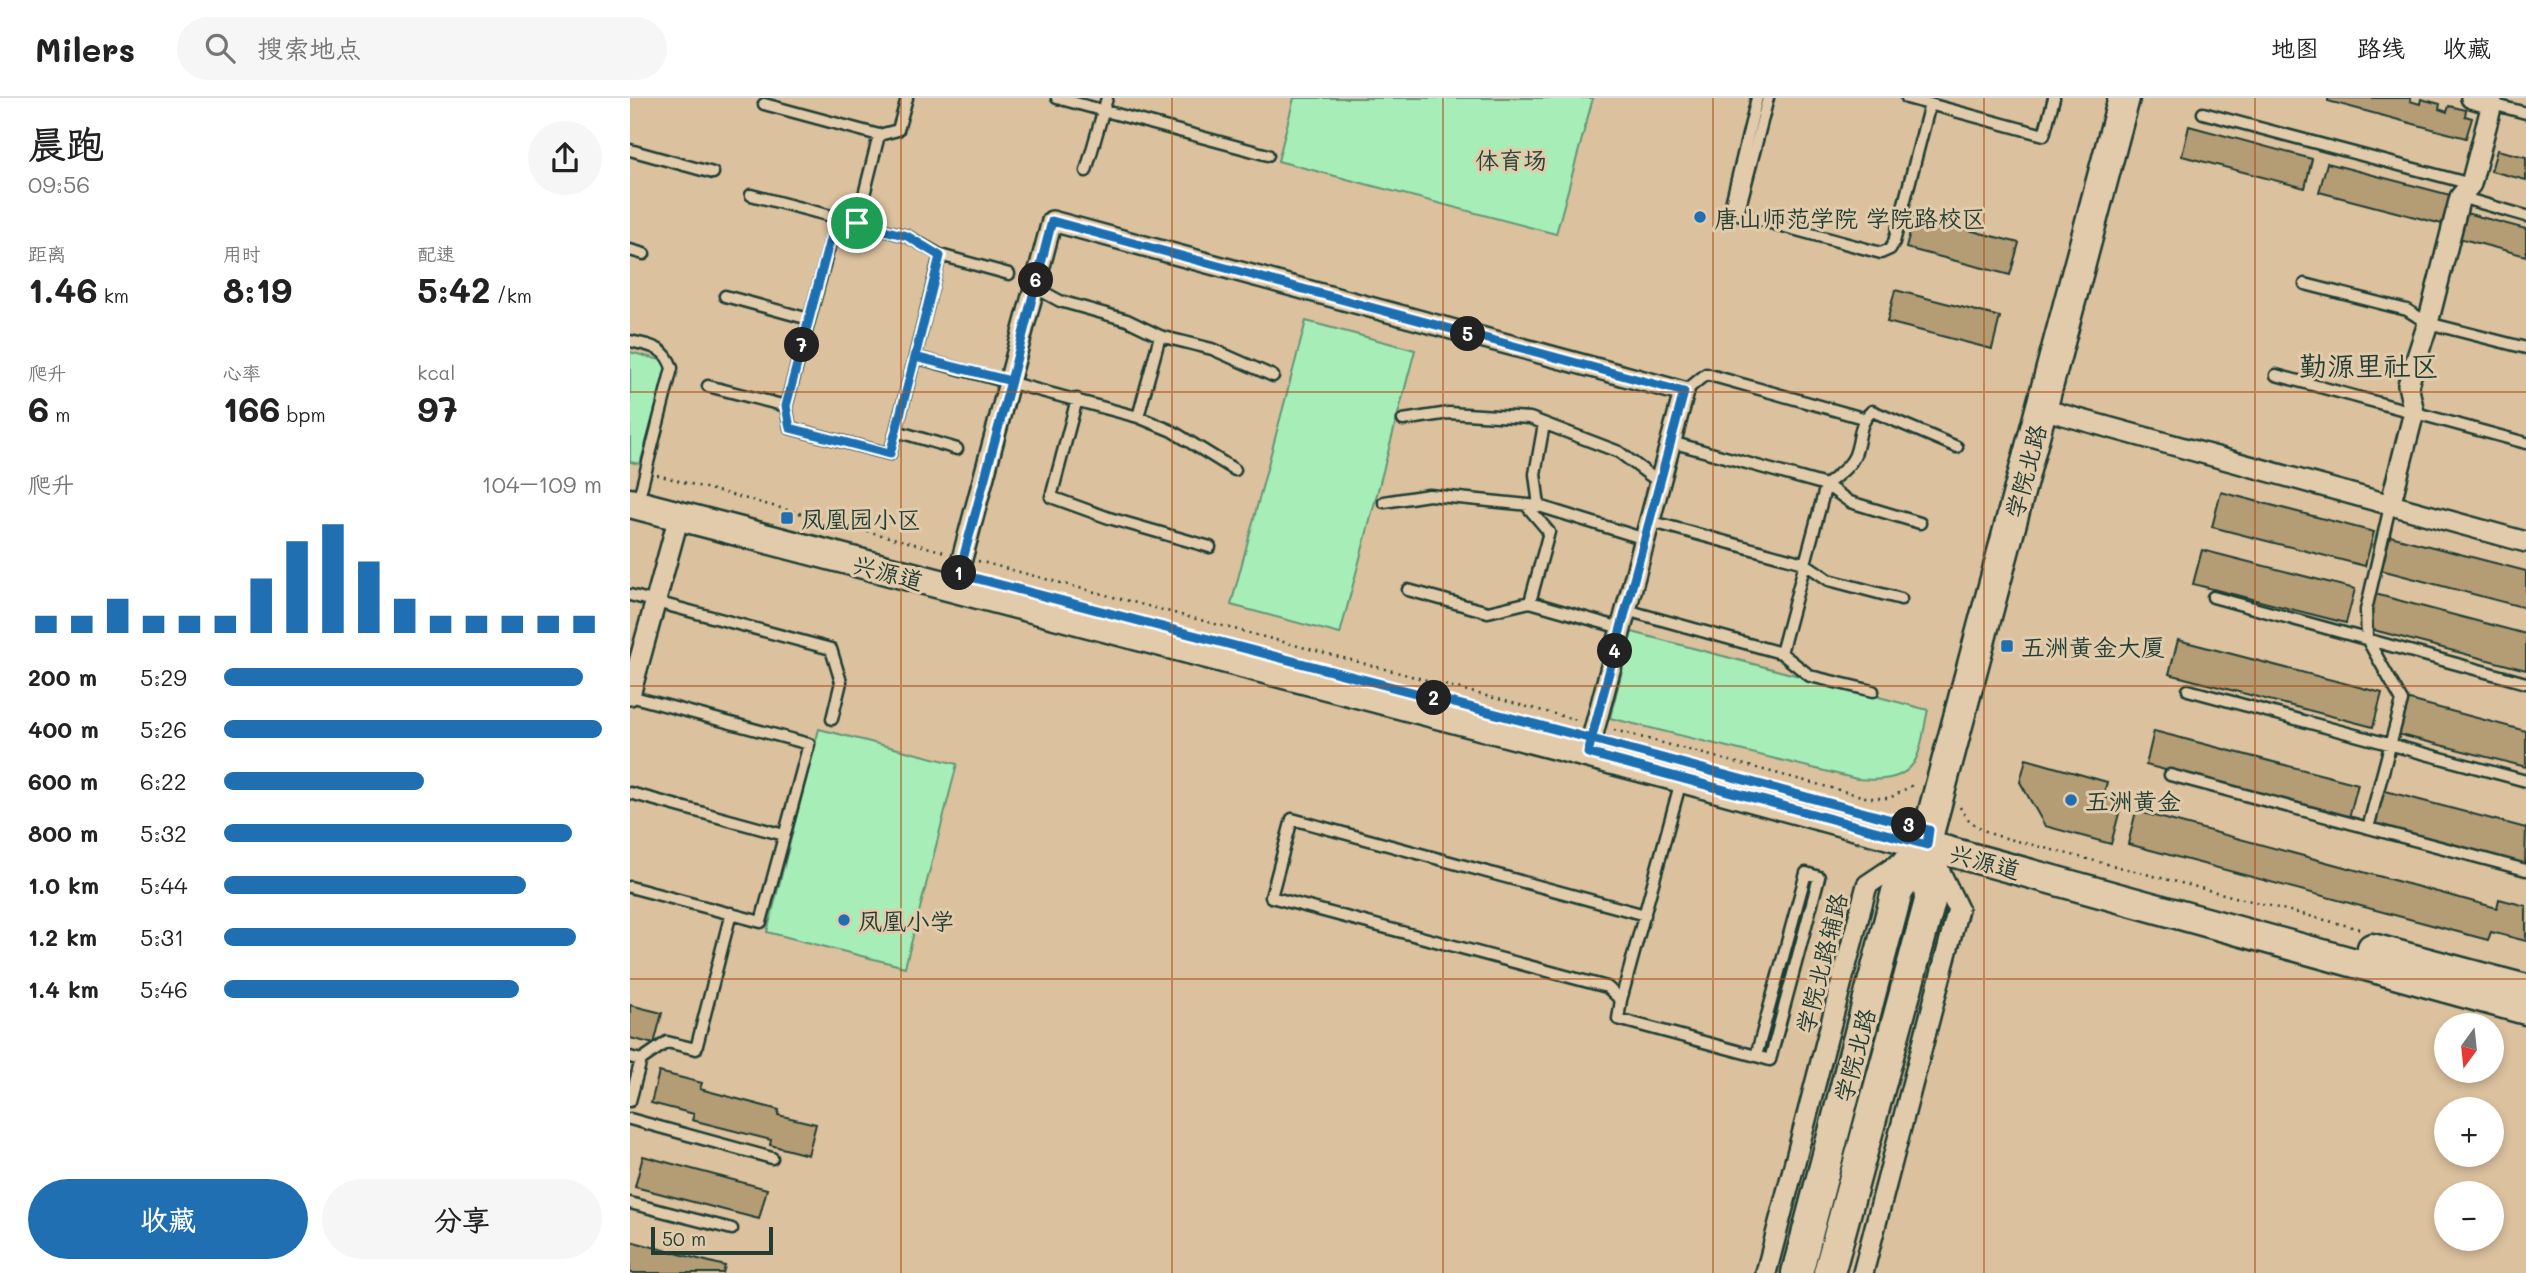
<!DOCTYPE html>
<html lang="zh">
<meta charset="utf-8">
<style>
:root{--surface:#fff;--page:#f6f6f6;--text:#222;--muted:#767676;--line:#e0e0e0;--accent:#1f6fb2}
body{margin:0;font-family:Mali,"LXGW WenKai TC",sans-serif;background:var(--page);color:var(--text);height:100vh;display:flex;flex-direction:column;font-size:26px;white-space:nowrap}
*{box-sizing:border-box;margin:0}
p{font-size:23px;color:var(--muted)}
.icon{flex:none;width:38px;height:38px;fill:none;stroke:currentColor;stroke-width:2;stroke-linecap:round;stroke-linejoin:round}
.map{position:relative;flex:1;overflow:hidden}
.details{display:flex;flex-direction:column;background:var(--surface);width:630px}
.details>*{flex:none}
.needle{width:46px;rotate:195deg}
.buttons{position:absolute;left:1804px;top:915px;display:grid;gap:14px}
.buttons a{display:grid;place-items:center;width:70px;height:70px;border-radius:50%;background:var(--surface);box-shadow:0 4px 10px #0003;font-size:35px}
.scale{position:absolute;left:21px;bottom:18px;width:122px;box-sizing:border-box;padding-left:7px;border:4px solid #1f3d34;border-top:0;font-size:19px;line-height:24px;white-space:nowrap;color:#1f3d34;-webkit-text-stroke:5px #e2cbab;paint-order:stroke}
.pin{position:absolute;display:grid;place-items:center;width:60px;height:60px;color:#fff;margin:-30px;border:4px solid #fff;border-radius:50%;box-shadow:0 2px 7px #0007}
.km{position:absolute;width:35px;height:35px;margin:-18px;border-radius:50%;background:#222;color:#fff;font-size:19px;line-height:35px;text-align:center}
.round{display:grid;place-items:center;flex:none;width:74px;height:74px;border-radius:37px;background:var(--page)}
.headline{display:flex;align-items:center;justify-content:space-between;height:119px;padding:0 28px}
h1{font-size:38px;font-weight:800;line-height:52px}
.stats{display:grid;grid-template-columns:repeat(3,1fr);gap:10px;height:119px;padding:7px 28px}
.stats div{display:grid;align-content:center}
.stats b{font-size:35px;font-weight:800}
.stats small{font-size:19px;font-weight:400}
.stats p{font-size:19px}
.chart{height:196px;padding:14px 28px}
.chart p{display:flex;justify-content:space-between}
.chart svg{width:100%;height:126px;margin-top:7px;stroke:var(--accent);stroke-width:6}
.cta{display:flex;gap:14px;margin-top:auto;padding:14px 28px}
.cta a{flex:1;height:80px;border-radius:42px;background:var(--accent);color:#fff;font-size:28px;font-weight:800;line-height:80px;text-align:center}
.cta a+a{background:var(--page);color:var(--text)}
ul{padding:0 28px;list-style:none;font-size:23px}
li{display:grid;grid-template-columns:112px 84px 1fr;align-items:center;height:52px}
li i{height:18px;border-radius:9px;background:var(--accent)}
header{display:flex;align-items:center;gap:42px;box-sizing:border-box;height:98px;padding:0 35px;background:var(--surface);border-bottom:2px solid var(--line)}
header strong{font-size:33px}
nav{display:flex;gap:38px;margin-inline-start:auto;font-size:24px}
.search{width:490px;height:63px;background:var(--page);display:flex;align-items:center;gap:18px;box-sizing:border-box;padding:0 24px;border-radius:38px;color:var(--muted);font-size:26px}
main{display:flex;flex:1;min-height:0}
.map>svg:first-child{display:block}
</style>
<header>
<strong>Milers</strong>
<div class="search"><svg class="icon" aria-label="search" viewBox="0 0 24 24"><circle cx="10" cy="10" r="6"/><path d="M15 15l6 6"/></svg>搜索地点</div>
<nav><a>地图</a><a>路线</a><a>收藏</a></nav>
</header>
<main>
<section class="details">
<div class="headline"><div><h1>晨跑</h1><p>09:56</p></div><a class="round"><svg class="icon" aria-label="share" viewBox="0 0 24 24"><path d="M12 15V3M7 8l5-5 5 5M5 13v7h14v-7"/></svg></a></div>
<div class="stats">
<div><p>距离</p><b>1.46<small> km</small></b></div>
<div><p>用时</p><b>8:19</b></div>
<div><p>配速</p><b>5:42<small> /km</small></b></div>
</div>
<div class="stats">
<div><p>爬升</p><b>6<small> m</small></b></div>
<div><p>心率</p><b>166<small> bpm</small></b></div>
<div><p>kcal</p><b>97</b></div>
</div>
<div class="chart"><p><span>爬升</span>104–109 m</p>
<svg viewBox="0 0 160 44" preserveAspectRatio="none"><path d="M5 44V38M15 44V38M25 44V32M35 44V38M45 44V38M55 44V38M65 44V25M75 44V12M85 44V6M95 44V19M105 44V32M115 44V38M125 44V38M135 44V38M145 44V38M155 44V38"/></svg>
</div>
<ul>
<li><b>200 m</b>5:29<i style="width:95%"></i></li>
<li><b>400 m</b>5:26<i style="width:100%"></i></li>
<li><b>600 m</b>6:22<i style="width:53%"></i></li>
<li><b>800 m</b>5:32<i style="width:92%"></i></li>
<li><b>1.0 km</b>5:44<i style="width:80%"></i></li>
<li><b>1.2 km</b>5:31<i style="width:93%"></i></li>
<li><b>1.4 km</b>5:46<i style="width:78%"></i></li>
</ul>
<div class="cta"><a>收藏</a><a>分享</a></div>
</section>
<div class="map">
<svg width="1896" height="1175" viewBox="0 0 1896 1175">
<rect width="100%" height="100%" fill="#dbc19e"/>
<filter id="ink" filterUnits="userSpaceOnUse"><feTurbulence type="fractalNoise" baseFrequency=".0143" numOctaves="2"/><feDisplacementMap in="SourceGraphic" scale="14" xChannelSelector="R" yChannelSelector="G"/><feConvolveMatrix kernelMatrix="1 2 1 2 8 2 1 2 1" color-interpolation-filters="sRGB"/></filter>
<g filter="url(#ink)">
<path fill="#a7edb8" stroke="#639576" stroke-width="2" d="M 664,0 L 963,0 L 926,136 L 648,63 Z
M 676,223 L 785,252 L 710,536 L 601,507 Z
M 0,254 L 38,264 L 10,366 L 0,364 Z
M 1002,534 L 1298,612 C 1294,627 1293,647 1286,661 C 1275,683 1248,683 1227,681 L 980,620 Z
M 189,631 L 327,666 L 275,869 L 137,834 Z"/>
<path fill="#b49c74" stroke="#1f3d34" stroke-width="2" d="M 1698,0 L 1781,0 L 1780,3 L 1790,6 L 1791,1 L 1810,6 L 1809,11 L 1817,14 L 1819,8 L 1836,12 L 1835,18 L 1842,20 L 1836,40 L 1698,3 Z
M 1559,28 L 1682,61 L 1675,90 L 1552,58 Z
M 1867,52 L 1896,59 L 1896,82 L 1861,73 Z
M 1697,65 L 1820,97 L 1812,126 L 1689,94 Z
M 1832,114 L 1896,131 L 1896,158 L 1825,139 Z
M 1284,118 L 1389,145 L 1380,177 L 1276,150 Z
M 1265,192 L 1370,219 L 1362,251 L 1257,224 Z
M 1591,394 L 1744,434 L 1735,468 L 1582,429 Z
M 1760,438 L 1896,473 L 1896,510 L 1751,472 Z
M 1572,452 L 1725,491 L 1716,525 L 1563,486 Z
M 1745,496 L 1896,536 L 1896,572 L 1736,530 Z
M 1548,542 L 1752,595 L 1743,629 L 1539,576 Z
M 1772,600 L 1896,633 L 1896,669 L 1763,635 Z
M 1524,633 L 1728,686 L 1719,720 L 1516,667 Z
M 1396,661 L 1477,684 L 1473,699 L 1492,704 L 1481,746 L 1415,728 L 1390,684 Z
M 1748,691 L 1896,730 L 1895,766 L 1739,725 Z
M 1506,713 L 1867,810 L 1869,801 L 1896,808 L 1896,843 L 1861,834 L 1858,842 L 1498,746 Z
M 0,907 L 32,915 L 24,946 L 0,940 Z
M 29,974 L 72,985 L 70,991 L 149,1012 L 148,1017 L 186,1026 L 178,1057 L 140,1047 L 141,1042 L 62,1022 L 64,1016 L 21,1005 Z
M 13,1058 L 137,1091 L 129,1121 L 5,1089 Z
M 0,1143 L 95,1168 L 93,1175 L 0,1175 Z"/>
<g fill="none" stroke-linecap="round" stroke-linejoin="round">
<g stroke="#1f3d34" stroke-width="15">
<path id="service" d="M 427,0 L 638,57
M 1138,0 L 1108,116 L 1251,155 L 1260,151 L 1264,144 L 1300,6
M 1277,0 L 1414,37 L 1424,0
M 1863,4 L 1862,6 L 1896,15
M 134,6 L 249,37 L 227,125
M 1573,15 L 1841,86
M 249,37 L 268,32 L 277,0
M 0,52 L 83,75
M 456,73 L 477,0
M 121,97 L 277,138 L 310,157 L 285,259
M 1830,99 L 1896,118
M 1108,116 L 1099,114 L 1127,0
M 207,119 L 156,308 L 160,330 L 260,356 L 285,259 L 508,319 L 542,333 L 605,372
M 0,152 L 14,156
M 310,157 L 379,176
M 1675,186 L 1777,212 L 1798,225 L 1896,250
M 404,189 L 430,203 L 497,222 L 530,238 L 582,251 L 643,278
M 95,198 L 179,221
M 0,243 C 20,248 35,248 42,270 L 11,392
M 1646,277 L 1896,345
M 78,288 L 156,308
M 1054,294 L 1076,276 L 1233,320
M 447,301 L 421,399 L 479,420 L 580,449
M 508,319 L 530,238
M 773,322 L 819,315 L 900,320 L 989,354 L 1030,385
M 266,333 L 327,351
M 1041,344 L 1196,387 L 1220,404 L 1290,425
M 754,404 L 799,397 L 909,408 L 1015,441
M 896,407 L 919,434 L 900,504
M 909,408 L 905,376 L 914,326
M 1019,423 L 1174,465 L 1199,482 L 1271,501
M 778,492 L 858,514 L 900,504 L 991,530
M 0,497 L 201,551 L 211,584 L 202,621
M 1583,499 L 1896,585
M 996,512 L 1151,555 L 1180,578 L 1243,593
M 1151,555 L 1196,387 C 1206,378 1218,371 1224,359 C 1232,341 1227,326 1242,313 L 1327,349
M 1558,592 L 1896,683
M 0,598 L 179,646 L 131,824 L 0,789
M 1540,677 L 1896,772
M 0,695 L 154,737
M 1738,730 L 1772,603 L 1737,541 L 1736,512 L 1760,408
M 1015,817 L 662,721 L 641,799 L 977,889 L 991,902 L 988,921 L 1126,958 L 1140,962 L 1189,779 L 1176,775 L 1126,958
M 991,902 L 1051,683
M 0,959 L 11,962 L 0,1003
M 11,962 L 37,944 L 66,951 L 101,815
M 0,1021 L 142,1060
M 0,1105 L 102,1131"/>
</g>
<g stroke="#1f3d34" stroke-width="24">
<path id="minor" d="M 1412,311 L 1896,444
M 1760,408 L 1784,314 L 1778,287 L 1798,225 L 1830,99 L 1841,86 L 1862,6 L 1841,0
M 324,491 L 422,123 L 1054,294 L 958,655
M 0,597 L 49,418
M 1136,1175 L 1237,787 L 1297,747 L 1328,811 L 1233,1175"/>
</g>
<g stroke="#1f3d34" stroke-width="33">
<path id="secondary" d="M 0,405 L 1052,680 L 1896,912
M 1742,850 L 1896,891"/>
</g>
<g stroke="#1f3d34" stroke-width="35">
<path id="primary" d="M 1167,1175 L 1267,794 L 1297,747
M 1199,1175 L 1300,803 L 1297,747 L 1299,732 L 1494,0"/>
</g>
<path stroke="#1f3d34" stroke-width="2.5" stroke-dasharray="2 5" stroke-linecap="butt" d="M 27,377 L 315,454
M 348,463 L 947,622
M 984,632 L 1239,700 L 1260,700 L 1286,685
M 1330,709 C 1337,724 1349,730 1364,737 L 1730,831"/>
<use href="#service" stroke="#e2cbab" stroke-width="10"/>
<use href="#minor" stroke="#e2cbab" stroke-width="19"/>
<use href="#secondary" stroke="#e2cbab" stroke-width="28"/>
<use href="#primary" stroke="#e2cbab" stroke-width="30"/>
</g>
</g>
<g fill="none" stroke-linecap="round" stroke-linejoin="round" filter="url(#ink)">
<g stroke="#fff" stroke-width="14">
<path id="route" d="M 227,125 L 277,138 L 310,158 L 285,259 L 381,283 L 329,476 L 962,641 L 1299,732 L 1297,747 L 958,655 L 965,627 C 995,516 1025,405 1054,294 L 422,123 L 381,283 L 285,259 L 260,356 L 160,330 L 156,308 L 206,119 L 227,125"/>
</g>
<use href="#route" stroke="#1f6fb2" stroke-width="9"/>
</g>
<path fill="none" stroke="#ac5118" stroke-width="2" stroke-opacity="0.55" d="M 271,0 L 271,1175M 542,0 L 542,1175M 813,0 L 813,1175M 1083,0 L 1083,1175M 1354,0 L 1354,1175M 1625,0 L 1625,1175M 0,294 L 1896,294M 0,588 L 1896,588M 0,881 L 1896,881"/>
<g fill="#1f6fb2" stroke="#e2cbab" stroke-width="2.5">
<circle cx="1070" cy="119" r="7"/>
<rect x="150" y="413" width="14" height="14" rx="3.5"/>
<rect x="1370" y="541" width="14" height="14" rx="3.5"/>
<circle cx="1441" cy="702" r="7"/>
<circle cx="214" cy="822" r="7"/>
</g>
<g text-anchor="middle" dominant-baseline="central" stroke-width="6" stroke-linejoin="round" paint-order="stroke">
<g font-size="24" fill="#26463b" stroke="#e2cbab">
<text x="881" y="61">体育场</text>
</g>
<g font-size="24" fill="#1f3d34" stroke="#e2cbab" text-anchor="start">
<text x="1084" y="119">唐山师范学院 学院路校区</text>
<text x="171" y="420">凤凰园小区</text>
<text x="1391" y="548">五洲黄金大厦</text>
<text x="1455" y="702">五洲黄金</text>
<text x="228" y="822">凤凰小学</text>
</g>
<g font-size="24" fill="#1f3d34" stroke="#e2cbab">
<text transform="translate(1395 373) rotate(-75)">学院北路</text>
<text transform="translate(258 474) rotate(15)">兴源道</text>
<text transform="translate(1355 763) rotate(15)">兴源道</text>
<text transform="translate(1191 865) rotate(-76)">学院北路辅路</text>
<text transform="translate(1224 957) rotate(-75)">学院北路</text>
</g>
<g font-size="28" fill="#1f3d34" stroke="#e2cbab">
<text x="1739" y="267">勤源里社区</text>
</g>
</g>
</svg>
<div class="buttons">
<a><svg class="needle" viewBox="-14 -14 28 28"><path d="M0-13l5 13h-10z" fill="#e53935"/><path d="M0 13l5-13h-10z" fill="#767676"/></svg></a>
<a>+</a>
<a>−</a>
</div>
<div class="scale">50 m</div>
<div class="pin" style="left:227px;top:125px;background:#1e9e55"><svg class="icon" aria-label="arrive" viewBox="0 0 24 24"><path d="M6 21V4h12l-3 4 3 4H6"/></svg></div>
<b class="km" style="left:329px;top:475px">1</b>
<b class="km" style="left:804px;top:600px">2</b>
<b class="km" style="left:1279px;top:727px">3</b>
<b class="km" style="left:985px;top:553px">4</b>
<b class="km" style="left:838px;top:236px">5</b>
<b class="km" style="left:406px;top:182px">6</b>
<b class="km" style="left:172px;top:247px">7</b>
</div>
</main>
